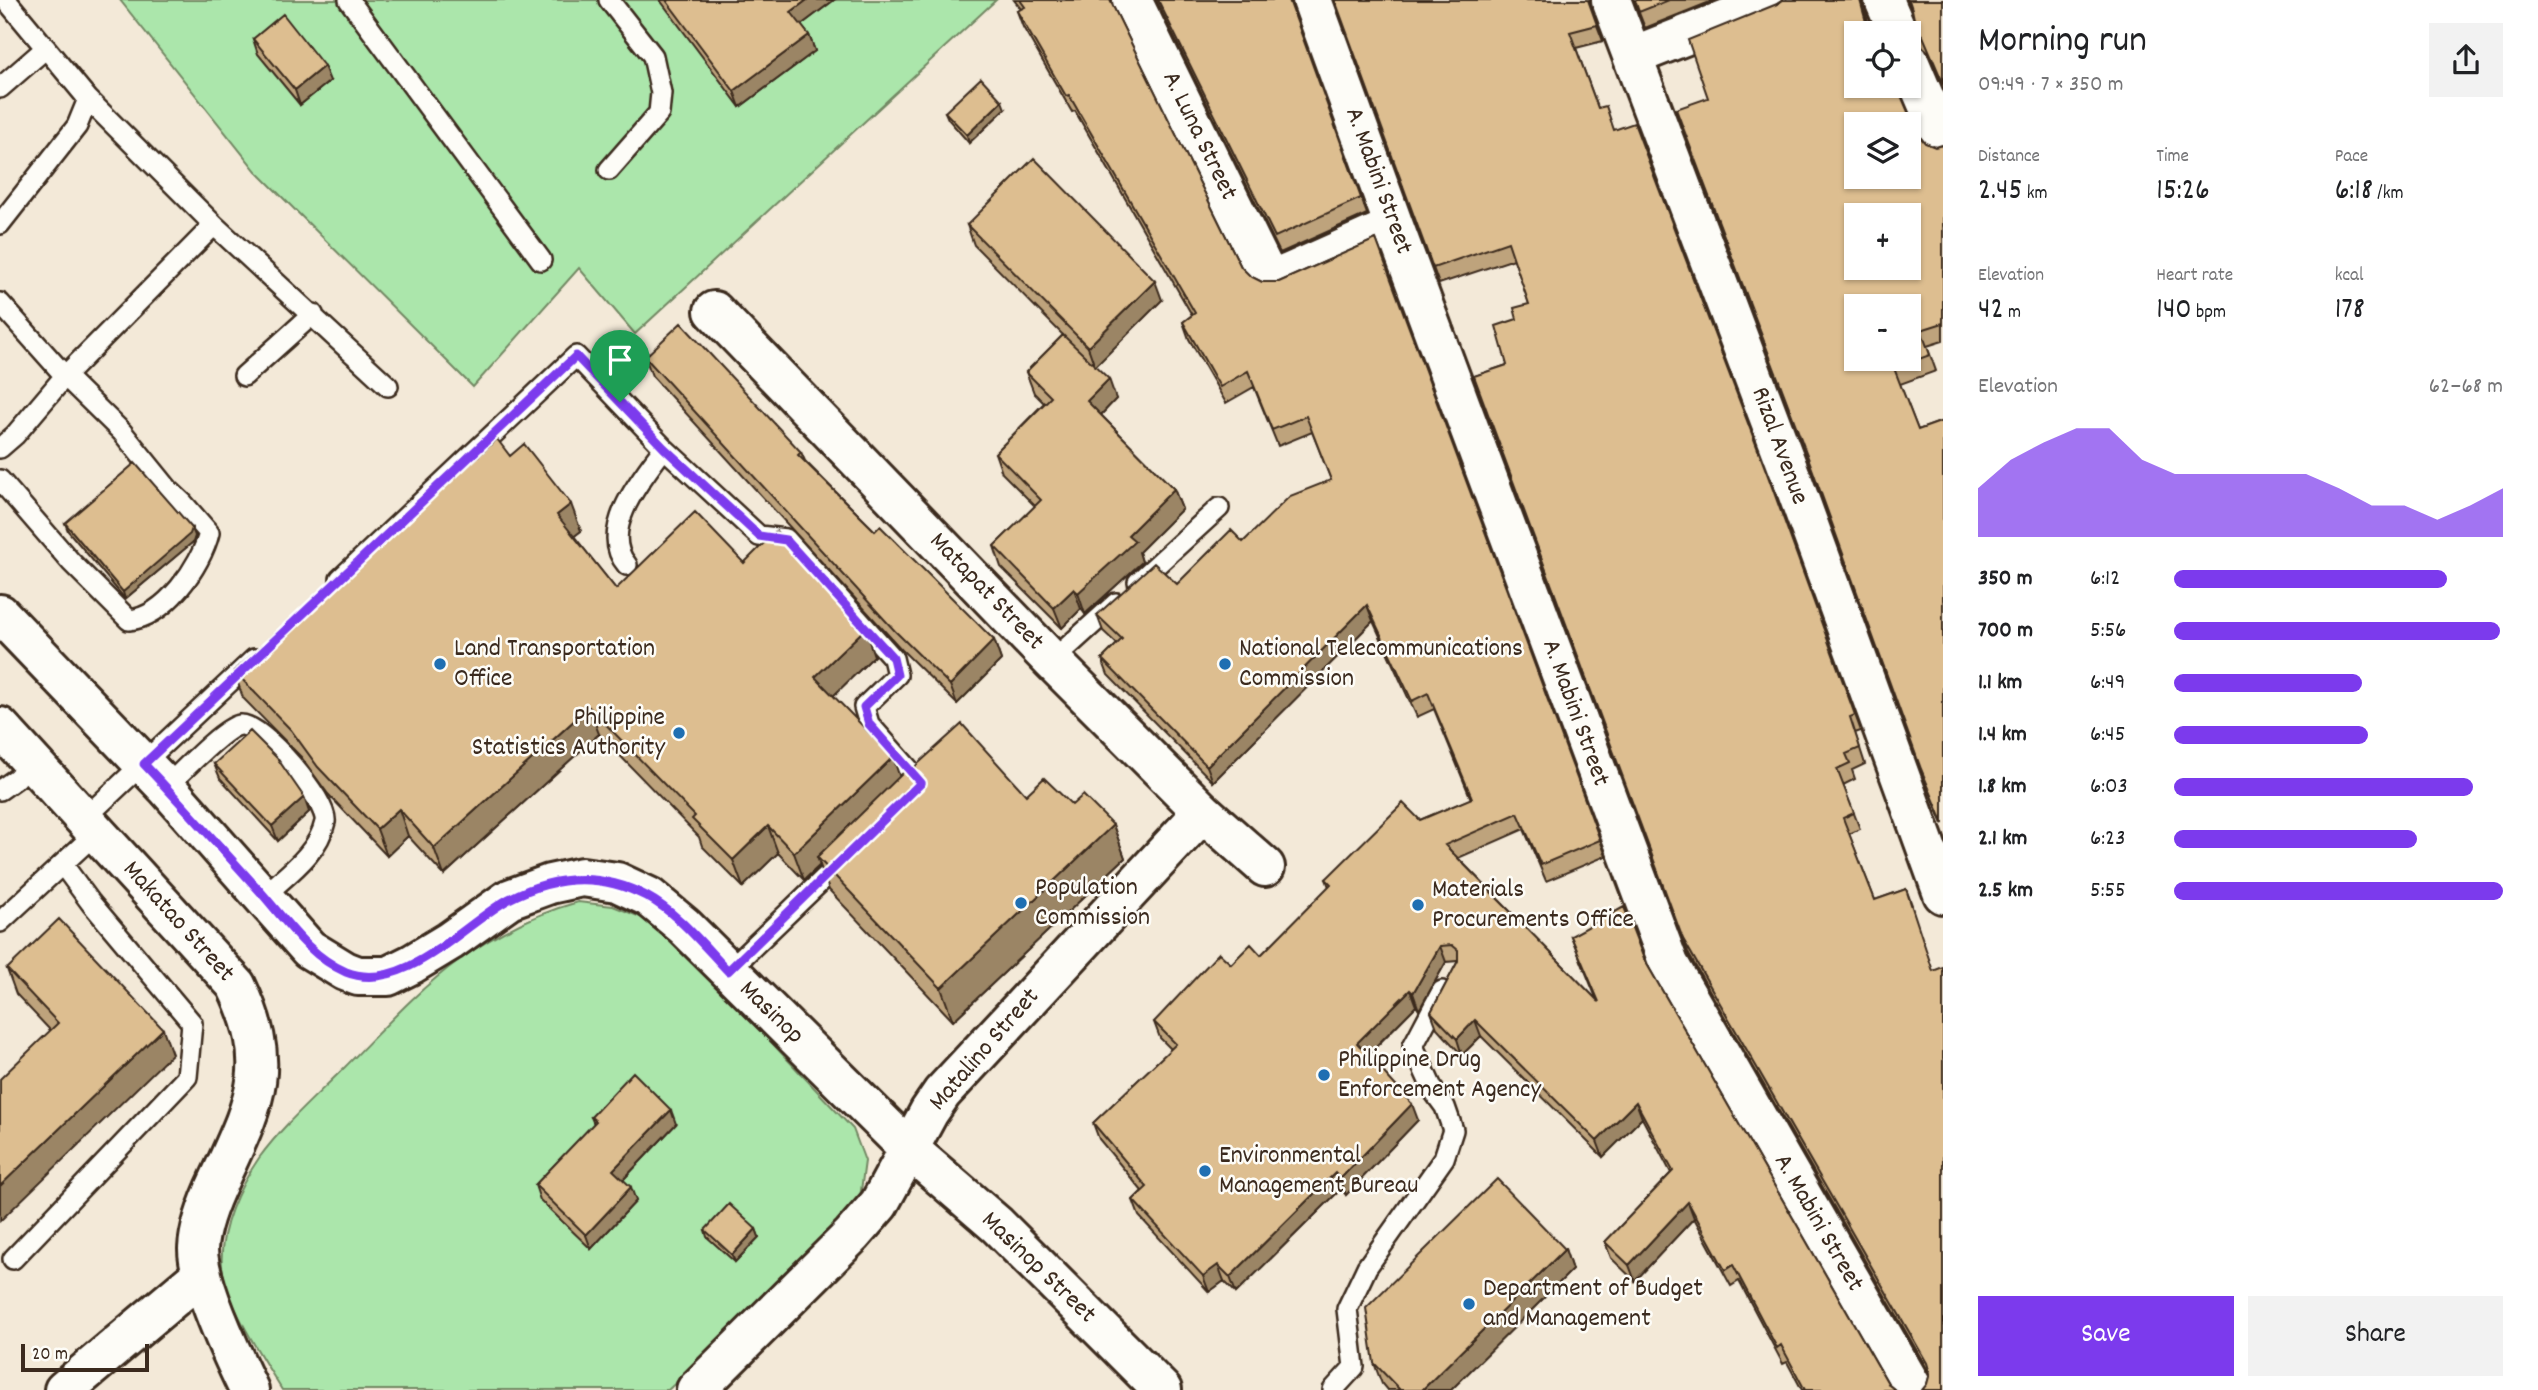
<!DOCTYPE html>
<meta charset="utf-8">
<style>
:root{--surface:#fff;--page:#f2f2f2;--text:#202124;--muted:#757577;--accent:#7c3aed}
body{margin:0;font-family:Dekko,sans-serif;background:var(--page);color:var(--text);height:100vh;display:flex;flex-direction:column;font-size:26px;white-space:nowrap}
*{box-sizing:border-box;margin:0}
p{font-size:23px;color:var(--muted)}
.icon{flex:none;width:38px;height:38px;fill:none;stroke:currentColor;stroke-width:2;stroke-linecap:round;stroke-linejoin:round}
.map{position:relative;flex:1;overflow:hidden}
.sheet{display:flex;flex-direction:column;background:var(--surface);width:595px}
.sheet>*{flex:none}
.buttons{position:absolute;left:1844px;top:21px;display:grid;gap:14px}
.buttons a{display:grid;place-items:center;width:77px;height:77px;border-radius:0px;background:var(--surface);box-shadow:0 2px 5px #0004;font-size:35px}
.scale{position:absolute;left:21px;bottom:18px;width:128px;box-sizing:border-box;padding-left:7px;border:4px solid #3b2a1e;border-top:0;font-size:19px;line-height:24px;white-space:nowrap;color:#3b2a1e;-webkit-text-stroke:5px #fdfcf7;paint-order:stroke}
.pin{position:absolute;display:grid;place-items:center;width:60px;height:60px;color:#fff;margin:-72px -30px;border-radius:50% 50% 50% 0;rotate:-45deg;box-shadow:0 0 7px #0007}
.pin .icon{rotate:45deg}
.round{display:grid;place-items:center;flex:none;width:74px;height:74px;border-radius:0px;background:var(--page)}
.headline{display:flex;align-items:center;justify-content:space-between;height:119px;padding:0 35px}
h1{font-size:38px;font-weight:600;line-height:52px}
.metrics{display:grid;grid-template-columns:repeat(3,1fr);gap:10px;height:119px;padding:7px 35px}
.metrics div{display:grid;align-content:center}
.metrics b{font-size:30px;font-weight:600}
.metrics small{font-size:19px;font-weight:400}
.metrics p{font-size:19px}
.chart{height:196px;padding:14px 35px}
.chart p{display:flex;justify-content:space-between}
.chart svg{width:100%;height:126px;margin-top:7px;fill:var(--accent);opacity:.7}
.primary-button{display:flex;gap:14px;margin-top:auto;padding:14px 35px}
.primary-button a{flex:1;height:80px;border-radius:0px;background:var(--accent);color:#fff;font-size:28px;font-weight:600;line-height:80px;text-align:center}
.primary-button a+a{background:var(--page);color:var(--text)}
ul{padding:0 35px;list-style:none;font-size:23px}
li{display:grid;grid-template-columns:112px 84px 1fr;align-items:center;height:52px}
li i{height:18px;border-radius:9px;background:var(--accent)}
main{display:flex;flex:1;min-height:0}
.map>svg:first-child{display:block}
</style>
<main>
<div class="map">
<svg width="1943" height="1390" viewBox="0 0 1943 1390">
<rect width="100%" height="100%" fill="#f3e9d8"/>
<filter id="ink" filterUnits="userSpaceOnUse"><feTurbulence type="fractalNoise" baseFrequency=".0143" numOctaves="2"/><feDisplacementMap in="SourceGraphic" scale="14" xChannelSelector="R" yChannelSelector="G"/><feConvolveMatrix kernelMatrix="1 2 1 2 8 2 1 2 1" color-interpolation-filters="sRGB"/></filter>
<g filter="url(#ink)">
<path fill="#abe6ab" stroke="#738864" stroke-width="2" d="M 120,0 L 996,0 L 635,334 L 579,268 L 473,387 L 256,171 Z
M 578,902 L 613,906 L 648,920 L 705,972 L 853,1129 L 865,1161 L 860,1198 L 830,1240 L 668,1390 L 282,1390 C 262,1357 226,1304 222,1266 C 219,1229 239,1187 259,1158 C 283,1125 315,1097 343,1069 C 380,1032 417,990 459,960 C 497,933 534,914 578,902 Z"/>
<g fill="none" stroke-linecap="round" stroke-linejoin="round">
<g stroke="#3b2a1e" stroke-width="24">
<path id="lane" d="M 349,0 L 541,260
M 609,0 L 653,56 L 661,93 L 659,113 L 609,170
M 0,88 L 46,48
M 88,99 L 214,225 L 388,386
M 0,224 L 77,126 L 88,99 L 6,0
M 0,303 L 65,376 L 122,432 L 169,490 L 183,503 L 209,533 C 201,566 165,617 129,620 L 71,562 L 0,480
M 244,376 L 313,314
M 0,448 L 15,435 L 65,376 L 214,225
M 627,565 C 597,531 643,476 664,448
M 340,579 L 576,356 L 664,448 L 759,536 L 786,539 L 893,658 L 897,675 L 864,707 L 869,724 L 921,783 L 916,788
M 1138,582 L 1219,508
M 1052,661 L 1116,603
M 166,787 C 180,774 224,727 240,725 C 261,722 329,802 325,822 C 318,854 286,875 264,896
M 0,790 L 17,778 L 31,761
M 84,819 L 254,659
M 0,922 L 97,832
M 728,971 L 842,861
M 13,1259 L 187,1077 L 192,1023 L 91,903 L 63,865
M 1333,1390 L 1354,1367 L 1347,1309 L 1367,1267 L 1444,1158 L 1453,1130 L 1445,1107 L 1434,1092 L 1413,1046 L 1442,991"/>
</g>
<g stroke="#3b2a1e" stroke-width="44">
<path id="street" d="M 1132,0 L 1266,273 L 1277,278 L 1289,273 L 1394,226
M 1312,0 L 1394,226 L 1669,964 L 1914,1390
M 1884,0 L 1898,33
M 1633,56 L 1775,0
M 1909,61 L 1943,141
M 714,311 L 1052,661 L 1203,812 L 1265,867
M 0,614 L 166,787 L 309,949 L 345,971 L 358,976 L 388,976 L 412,964 L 450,941 L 509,899 L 550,884 L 582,877 L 617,882 L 649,897 L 684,926 L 910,1150 L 997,1225 L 1162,1390
M 0,727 L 236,985 C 275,1066 255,1102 220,1178 C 210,1199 199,1225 198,1249 C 198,1283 234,1359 249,1390
M 64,1390 L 202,1274
M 696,1390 L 852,1235 L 879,1204 L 929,1112 L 942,1093 L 1203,812"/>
</g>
<g stroke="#3b2a1e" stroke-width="44">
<path id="secondary" d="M 1611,0 L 1794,484 L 1943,894"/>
</g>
<use href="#lane" stroke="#fdfcf7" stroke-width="19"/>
<use href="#street" stroke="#fdfcf7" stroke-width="38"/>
<use href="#secondary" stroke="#fdfcf7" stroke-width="38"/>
</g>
<path fill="#bea37c" stroke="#3b2a1e" stroke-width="2" d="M 660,0 L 834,0 L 801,25 L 809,35 L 815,51 L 740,107 Z
M 1014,0 L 1111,0 L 1111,3 L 1241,267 L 1250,276 L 1262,282 L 1279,282 L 1376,239 L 1606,856 L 1546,881 L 1524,829 L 1458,858 L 1597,1000 L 1571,936 L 1644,959 L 1889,1385 L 1895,1390 L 1802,1390 L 1787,1362 L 1783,1364 L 1739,1281 L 1731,1286 L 1694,1218 L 1635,1281 L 1611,1258 L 1605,1242 L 1671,1173 L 1642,1118 L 1603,1157 L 1481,1036 L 1462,1055 L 1437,1028 L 1431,1012 L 1458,961 L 1446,962 L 1419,1010 L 1416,1006 L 1368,1055 L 1418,1120 L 1346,1195 L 1341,1189 L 1236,1293 L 1224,1281 L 1209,1292 L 1139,1216 L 1133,1200 L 1142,1191 L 1099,1139 L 1093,1123 L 1171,1049 L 1160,1038 L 1154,1022 L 1231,964 L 1261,955 L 1329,887 L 1326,879 L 1420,820 L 1471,799 L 1434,709 L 1417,717 L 1373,621 L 1213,782 L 1108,675 L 1102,659 L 1117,644 L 1103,631 L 1097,615 L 1177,584 L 1243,542 L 1331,480 L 1312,432 L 1278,446 L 1254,387 L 1226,403 L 1189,339 L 1183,322 L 1192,315 L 1075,111 L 1072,112 L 1023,27 L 1017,11 L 1021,9 Z
M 1156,0 L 1291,0 L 1291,7 L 1367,214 L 1280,253 Z
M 1335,0 L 1590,0 L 1590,7 L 1603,41 L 1576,48 L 1598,108 L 1614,130 L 1768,476 L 1861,731 L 1855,733 L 1865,764 L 1852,770 L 1855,779 L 1843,785 L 1860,829 L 1849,834 L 1875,900 L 1906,889 L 1912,905 L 1943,1390 L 1927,1384 L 1930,1374 L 1689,955 L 1474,376 L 1507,365 L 1517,319 L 1529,304 L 1514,259 L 1439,284 Z
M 1634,0 L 1715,0 L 1645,28 Z
M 1783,0 L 1862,0 L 1871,33 L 1917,133 L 1925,143 L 1935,147 L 1943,145 L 1943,341 L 1927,346 L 1936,371 L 1900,384 L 1918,430 L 1943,421 L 1943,824 L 1927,785 L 1814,476 L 1708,98 L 1777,4 Z
M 1908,0 L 1943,0 L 1943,85 L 1929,52 L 1917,42 L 1912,25 L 1914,19 L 1913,12 Z
M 253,39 L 330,81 L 300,105 L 258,54 Z
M 1005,109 L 969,143 L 948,119 L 945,112 Z
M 967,225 L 1162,300 L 1095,366 L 1116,399 L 1101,415 L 1174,489 L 1182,509 L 1139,552 L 1142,562 L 1085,614 L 1081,609 L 1062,628 L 1001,567 L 994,546 L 1035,506 L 1002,473 L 995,453 L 1044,403 L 1034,393 L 1026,372 L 1063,335 L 974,245 Z
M 645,357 L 801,452 L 805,461 L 875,531 L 994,640 L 1001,660 L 957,704 L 902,650 L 652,376 Z
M 510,456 L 581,531 L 574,536 L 616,589 L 744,563 L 874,656 L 833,696 L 900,776 L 910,771 L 1026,795 L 1072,805 L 1113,825 L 1125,858 L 953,1021 L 829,890 L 820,865 L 804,880 L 778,853 L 743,887 L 702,846 L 699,837 L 599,734 L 444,875 L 408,836 L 387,856 L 328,794 L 301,757 L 243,698 L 234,671 Z
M 65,523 L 195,536 L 193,542 L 125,599 L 68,531 Z
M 214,764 L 304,797 L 309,812 L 278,841 L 220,778 Z
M 7,969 L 172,1054 L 50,1030 L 16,994 Z
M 591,1117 L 676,1124 L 623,1180 L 636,1201 L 591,1249 L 540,1200 L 535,1185 L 594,1124 Z
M 756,1229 L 759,1237 L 735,1262 L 707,1237 L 705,1230 Z
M 1565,1249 L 1572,1270 L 1451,1390 L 1387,1390 L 1382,1384 L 1374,1363 Z"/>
<path fill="#9b8565" stroke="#3b2a1e" stroke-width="2" d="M 807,0 L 834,0 L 797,28 L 791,12 Z
M 1860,0 L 1862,0 L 1871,33 L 1869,33 Z
M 809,35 L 815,51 L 740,107 L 734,91 Z
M 324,66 L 330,81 L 300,105 L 295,90 Z
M 1002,101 L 1005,109 L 969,143 L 967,135 Z
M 1155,281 L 1162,300 L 1095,367 L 1088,347 Z
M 1109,379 L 1116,399 L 1095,421 L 1087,401 Z
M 1174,489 L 1182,509 L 1139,552 L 1142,562 L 1085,614 L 1078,593 L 1128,535 Z
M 571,504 L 581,531 L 567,542 L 557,515 Z
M 192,528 L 195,536 L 193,542 L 125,599 L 123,592 Z
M 1074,589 L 1081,609 L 1062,628 L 1054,608 Z
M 1367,605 L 1373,621 L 1213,782 L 1207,766 Z
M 865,629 L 874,656 L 825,704 L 815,677 Z
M 994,640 L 1001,660 L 957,704 L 950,685 Z
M 589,707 L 599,734 L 444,875 L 434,848 Z
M 893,757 L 902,784 L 817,857 L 820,865 L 804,880 L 794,853 Z
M 304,797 L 309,812 L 278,841 L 272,826 Z
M 399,809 L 408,836 L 387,856 L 377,829 Z
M 1113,825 L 1125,858 L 953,1021 L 941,988 Z
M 768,826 L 778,853 L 743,887 L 733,860 Z
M 1440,946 L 1446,962 L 1419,1010 L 1413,993 Z
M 1410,990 L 1416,1006 L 1363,1059 L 1357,1043 Z
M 1475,1020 L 1481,1036 L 1462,1055 L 1457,1039 Z
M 163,1029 L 172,1054 L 0,1221 L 0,1186 Z
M 1636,1102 L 1642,1118 L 1603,1157 L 1597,1141 Z
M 1412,1104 L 1418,1120 L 1346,1195 L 1340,1179 Z
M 671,1110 L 676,1124 L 619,1184 L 613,1170 Z
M 1335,1173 L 1341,1189 L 1236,1293 L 1230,1277 Z
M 631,1187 L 636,1201 L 591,1249 L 586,1235 Z
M 1688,1202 L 1694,1218 L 1635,1281 L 1629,1265 Z
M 756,1229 L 759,1237 L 735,1262 L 732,1255 Z
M 1565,1249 L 1572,1270 L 1451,1390 L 1422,1390 Z
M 1218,1265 L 1224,1281 L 1209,1292 L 1203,1276 Z"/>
<path fill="#ddbe90" stroke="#3b2a1e" stroke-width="2" fill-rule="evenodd" d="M 666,0 L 807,0 L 791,12 L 809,35 L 734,91 Z
M 1020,0 L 1110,0 L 1241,267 L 1250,276 L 1262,282 L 1279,282 L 1376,239 L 1600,840 L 1541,865 L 1518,813 L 1445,845 L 1599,1002 L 1571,936 L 1624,907 L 1644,959 L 1889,1385 L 1895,1390 L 1805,1390 L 1781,1345 L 1777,1348 L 1733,1265 L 1725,1270 L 1688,1202 L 1629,1265 L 1605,1242 L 1673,1171 L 1636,1102 L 1597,1141 L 1475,1020 L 1457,1039 L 1431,1012 L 1458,961 L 1458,950 L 1452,945 L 1440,946 L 1413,993 L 1410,990 L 1357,1043 L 1412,1104 L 1340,1179 L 1335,1173 L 1230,1277 L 1218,1265 L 1203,1276 L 1133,1200 L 1147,1187 L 1093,1123 L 1176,1044 L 1154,1022 L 1219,953 L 1231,964 L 1251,944 L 1261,955 L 1331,884 L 1326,879 L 1403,803 L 1420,820 L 1472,798 L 1428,693 L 1412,701 L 1367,605 L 1207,766 L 1102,659 L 1122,639 L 1097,615 L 1154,563 L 1177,584 L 1231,530 L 1243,542 L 1290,496 L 1331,480 L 1306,416 L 1272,430 L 1248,371 L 1220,387 L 1183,322 L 1195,313 L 1069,95 L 1066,96 L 1017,11 L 1025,7 Z
M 1158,0 L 1289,0 L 1361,198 L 1275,237 Z
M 1335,0 L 1588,0 L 1597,25 L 1570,32 L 1598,108 L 1606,106 L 1614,130 L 1634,123 L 1768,476 L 1855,715 L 1850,717 L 1860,748 L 1846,754 L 1850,763 L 1837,769 L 1854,813 L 1843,818 L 1875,900 L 1906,889 L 1933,971 L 1943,967 L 1943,1390 L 1922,1390 L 1927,1384 L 1930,1373 L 1927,1363 L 1683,939 L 1474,376 L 1507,365 L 1496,326 L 1517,319 L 1514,308 L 1529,304 L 1508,242 L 1433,268 Z
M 1635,0 L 1669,0 L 1639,12 Z
M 1783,0 L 1860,0 L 1869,33 L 1857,33 L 1857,86 L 1897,86 L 1917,133 L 1925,143 L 1935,147 L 1943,145 L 1943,323 L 1921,330 L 1930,355 L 1894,368 L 1918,430 L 1943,421 L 1943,822 L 1921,769 L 1809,460 L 1676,109 L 1708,98 L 1688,40 L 1777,4 ZM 1857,124 L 1909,124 L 1909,177 L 1857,177 ZM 1857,215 L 1909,215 L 1909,268 L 1857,268 ZM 1857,306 L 1909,306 L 1909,359 L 1857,359 Z
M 1909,0 L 1943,0 L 1943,83 L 1923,36 L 1912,25 L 1914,19 L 1912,9 Z
M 283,14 L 324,66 L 295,90 L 253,39 Z
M 1874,28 L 1880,33 L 1871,33 Z
M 981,78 L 1002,101 L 967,135 L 945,112 Z
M 1034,158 L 1155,281 L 1088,347 L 967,225 Z
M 681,323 L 801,452 L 798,455 L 875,531 L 880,526 L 994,640 L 950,685 L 895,631 L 645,357 Z
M 1063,335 L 1109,379 L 1087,401 L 1174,489 L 1128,535 L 1135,541 L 1078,593 L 1074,589 L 1054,608 L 994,546 L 1041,500 L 995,453 L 1051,397 L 1026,372 Z
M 497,439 L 510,456 L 524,444 L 571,504 L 557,515 L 616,589 L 695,512 L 744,563 L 776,531 L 865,629 L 815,677 L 893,757 L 794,853 L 768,826 L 733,860 L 692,819 L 695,816 L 589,707 L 434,848 L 399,809 L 377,829 L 318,767 L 291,730 L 234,671 Z
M 135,463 L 192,528 L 190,534 L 123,592 L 65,523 Z
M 962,724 L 1026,795 L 1044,778 L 1072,805 L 1083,795 L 1113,825 L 941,988 L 817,857 L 907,769 L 910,771 Z
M 250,731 L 277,758 L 304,797 L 272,826 L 214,764 Z
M 59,919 L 163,1029 L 0,1186 L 0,1079 L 58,1023 L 7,969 Z
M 633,1072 L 671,1110 L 613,1170 L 631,1187 L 586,1235 L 535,1185 L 596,1121 L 591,1117 Z
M 1497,1179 L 1565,1249 L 1422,1390 L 1400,1390 L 1374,1363 L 1366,1308 Z
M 729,1204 L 756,1229 L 732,1255 L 705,1230 Z"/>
</g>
<g fill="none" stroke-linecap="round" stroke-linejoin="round" filter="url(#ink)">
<g stroke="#fff" stroke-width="14">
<path id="route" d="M 576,356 L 664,448 L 759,536 L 786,540 L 893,658 L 897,675 L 864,707 L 869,724 L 921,783 L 728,971 C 703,945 678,913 646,896 C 600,872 555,875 509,899 C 464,924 403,995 346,972 C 308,956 285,919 258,889 C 220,847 183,805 144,764 Z"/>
</g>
<use href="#route" stroke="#7c3aed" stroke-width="9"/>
</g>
<g fill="#1f6fb2" stroke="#fdfcf7" stroke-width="2.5">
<circle cx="440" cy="664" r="7"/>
<circle cx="1225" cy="664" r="7"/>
<circle cx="679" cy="733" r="7"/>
<circle cx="1021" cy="903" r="7"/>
<circle cx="1418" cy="905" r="7"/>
<circle cx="1324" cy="1075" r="7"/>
<circle cx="1205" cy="1171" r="7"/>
<circle cx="1469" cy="1304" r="7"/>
</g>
<g text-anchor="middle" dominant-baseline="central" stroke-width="5" stroke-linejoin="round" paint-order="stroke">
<g font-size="26" fill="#3b2a1e" stroke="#fdfcf7">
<text transform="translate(1199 136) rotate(64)">A. Luna Street</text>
<text transform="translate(1378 181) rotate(70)">A. Mabini Street</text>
<text transform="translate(1779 446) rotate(70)">Rizal Avenue</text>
<text transform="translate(986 592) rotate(46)">Matapat Street</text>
<text transform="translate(1575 713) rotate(70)">A. Mabini Street</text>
<text transform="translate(178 922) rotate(48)">Makatao Street</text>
<text transform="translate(771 1013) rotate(44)">Masinop</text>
<text transform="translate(985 1050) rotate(-49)">Matalino Street</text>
<text transform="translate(1818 1223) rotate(60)">A. Mabini Street</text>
<text transform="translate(1038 1268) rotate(44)">Masinop Street</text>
</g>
<g font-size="26" fill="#3b2a1e" stroke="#fdfcf7" text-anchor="start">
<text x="454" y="649">Land Transportation<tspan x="454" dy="30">Office</tspan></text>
<text x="1239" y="649">National Telecommunications<tspan x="1239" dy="30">Commission</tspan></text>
<text x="665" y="718" text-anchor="end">Philippine<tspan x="665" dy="30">Statistics Authority</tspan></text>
<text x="1035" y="888">Population<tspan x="1035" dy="30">Commission</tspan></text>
<text x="1432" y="890">Materials<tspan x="1432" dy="30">Procurements Office</tspan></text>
<text x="1338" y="1060">Philippine Drug<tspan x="1338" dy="30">Enforcement Agency</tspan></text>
<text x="1219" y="1156">Environmental<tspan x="1219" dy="30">Management Bureau</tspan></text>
<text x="1483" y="1289">Department of Budget<tspan x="1483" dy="30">and Management</tspan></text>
</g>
</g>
</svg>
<div class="buttons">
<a><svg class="icon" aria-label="locate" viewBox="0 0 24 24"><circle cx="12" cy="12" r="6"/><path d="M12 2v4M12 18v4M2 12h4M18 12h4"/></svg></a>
<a><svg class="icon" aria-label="layers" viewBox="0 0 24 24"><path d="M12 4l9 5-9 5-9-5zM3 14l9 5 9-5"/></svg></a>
<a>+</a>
<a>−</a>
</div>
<div class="scale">20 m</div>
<div class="pin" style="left:620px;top:402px;background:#1e9e55"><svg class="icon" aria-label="arrive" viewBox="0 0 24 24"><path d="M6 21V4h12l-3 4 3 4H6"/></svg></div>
</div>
<section class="sheet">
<div class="headline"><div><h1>Morning run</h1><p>09:49 · 7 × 350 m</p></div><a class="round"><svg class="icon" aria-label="share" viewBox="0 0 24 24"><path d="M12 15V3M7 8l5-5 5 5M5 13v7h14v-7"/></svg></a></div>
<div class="metrics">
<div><p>Distance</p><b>2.45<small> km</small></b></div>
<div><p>Time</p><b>15:26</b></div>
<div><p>Pace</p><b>6:18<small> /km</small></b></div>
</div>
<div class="metrics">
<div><p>Elevation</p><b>42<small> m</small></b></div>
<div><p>Heart rate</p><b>140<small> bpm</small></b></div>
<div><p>kcal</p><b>178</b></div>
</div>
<div class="chart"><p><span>Elevation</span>62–68 m</p>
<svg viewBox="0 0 160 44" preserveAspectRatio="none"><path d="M0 44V27L10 17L20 11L30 6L40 6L50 17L60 22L70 22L80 22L90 22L100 22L110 27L120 33L130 33L140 38L150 33L160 27V44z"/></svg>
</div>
<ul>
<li><b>350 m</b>6:12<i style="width:83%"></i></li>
<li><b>700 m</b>5:56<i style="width:99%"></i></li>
<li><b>1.1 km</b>6:49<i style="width:57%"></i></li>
<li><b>1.4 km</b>6:45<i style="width:59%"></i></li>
<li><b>1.8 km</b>6:03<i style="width:91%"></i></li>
<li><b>2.1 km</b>6:23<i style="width:74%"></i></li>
<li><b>2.5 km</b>5:55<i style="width:100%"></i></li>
</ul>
<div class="primary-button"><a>Save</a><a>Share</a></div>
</section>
</main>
